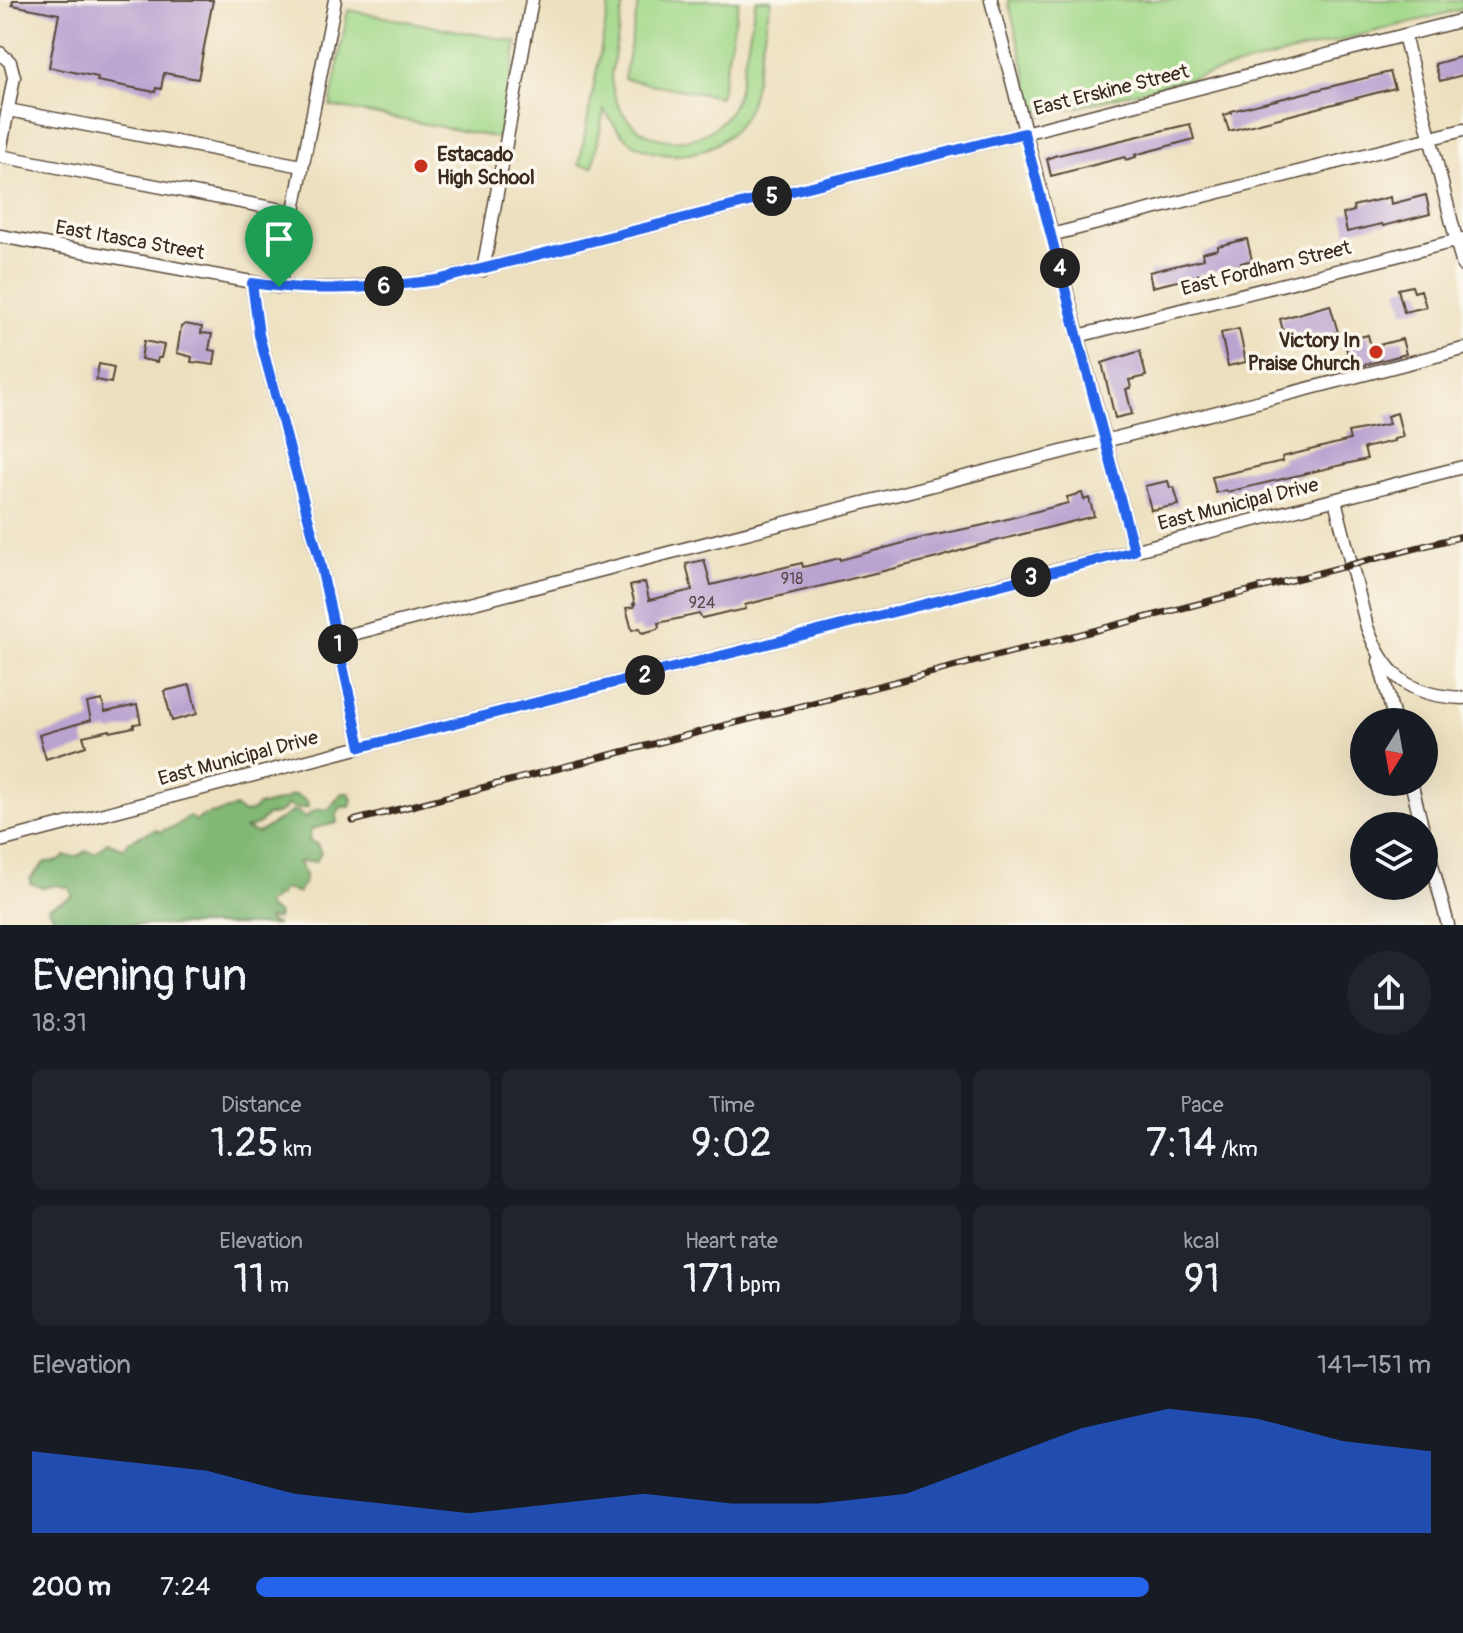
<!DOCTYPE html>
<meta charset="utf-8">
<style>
:root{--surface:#171b24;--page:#20242c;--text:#f1f3f6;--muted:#9ea1a6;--accent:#2563eb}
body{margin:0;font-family:Pangolin,sans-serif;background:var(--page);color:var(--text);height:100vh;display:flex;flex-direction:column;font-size:30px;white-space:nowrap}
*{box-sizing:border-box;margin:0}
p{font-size:26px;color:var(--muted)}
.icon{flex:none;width:44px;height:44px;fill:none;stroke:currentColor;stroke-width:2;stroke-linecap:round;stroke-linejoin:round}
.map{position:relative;height:925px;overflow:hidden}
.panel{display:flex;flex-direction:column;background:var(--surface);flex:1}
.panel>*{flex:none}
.needle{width:52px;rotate:191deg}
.tools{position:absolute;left:1350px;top:708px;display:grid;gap:16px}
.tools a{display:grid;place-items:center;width:88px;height:88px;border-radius:50%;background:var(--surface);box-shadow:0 8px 32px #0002;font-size:40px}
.pin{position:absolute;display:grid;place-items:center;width:68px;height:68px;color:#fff;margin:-82px -34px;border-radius:50% 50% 50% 0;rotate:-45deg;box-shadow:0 0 8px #0007}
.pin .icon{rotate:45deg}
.km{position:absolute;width:40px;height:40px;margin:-20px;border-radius:50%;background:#222;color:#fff;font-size:22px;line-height:40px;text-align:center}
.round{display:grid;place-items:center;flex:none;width:84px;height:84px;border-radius:42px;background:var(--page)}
.head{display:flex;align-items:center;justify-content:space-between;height:136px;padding:0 32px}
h1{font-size:44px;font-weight:600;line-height:60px}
.metrics{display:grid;grid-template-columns:repeat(3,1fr);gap:12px;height:136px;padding:8px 32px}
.metrics div{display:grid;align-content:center;border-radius:12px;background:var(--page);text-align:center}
.metrics b{font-size:40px;font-weight:600}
.metrics small{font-size:22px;font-weight:400}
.metrics p{font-size:22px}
.chart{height:224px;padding:16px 32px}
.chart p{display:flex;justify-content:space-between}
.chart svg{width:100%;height:144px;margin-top:8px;fill:var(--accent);opacity:.7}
ul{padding:0 32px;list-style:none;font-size:26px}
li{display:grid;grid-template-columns:128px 96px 1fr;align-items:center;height:60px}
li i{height:20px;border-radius:10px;background:var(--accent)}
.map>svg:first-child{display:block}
</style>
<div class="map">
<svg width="1463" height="925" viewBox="0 0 1463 925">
<rect width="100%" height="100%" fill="#fbf7ec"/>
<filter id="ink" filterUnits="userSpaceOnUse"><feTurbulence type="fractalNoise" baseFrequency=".0125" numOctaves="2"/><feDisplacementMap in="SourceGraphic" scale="16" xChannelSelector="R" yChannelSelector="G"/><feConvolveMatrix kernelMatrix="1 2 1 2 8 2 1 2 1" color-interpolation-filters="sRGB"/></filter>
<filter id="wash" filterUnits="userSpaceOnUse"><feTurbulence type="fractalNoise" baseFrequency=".006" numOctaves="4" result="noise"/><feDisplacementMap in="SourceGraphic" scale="32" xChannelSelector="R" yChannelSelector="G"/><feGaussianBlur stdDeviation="1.8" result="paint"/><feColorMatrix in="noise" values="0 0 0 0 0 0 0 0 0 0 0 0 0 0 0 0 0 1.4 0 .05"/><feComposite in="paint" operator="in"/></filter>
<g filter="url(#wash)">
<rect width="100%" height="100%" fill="#ede0bf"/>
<path fill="#a2d889" stroke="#6e8154" stroke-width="2" d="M 610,0 L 624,0 L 611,75 C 615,154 719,165 739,89 L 756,0 L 771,0 C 766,22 762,45 758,67 C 755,83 753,100 745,115 C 722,156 665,168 627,139 C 617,131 611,120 604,110 L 593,167 L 579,165 Z
M 639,0 L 739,0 L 720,97 L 624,79 Z
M 1008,0 L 1463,0 L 1463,9 L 1042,116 L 1040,116 L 1043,114 L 1042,111 L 1039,112 L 1034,106 Z
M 348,10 L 517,42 L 499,138 L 330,106 Z"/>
<path fill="#81b875" stroke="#5e714a" stroke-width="2" d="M 342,793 L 349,793 L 352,800 L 350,807 L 341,807 L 336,816 L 337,823 L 311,829 L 309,841 L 317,844 L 321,853 L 316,861 L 298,862 C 309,878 306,879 298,893 L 284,889 L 281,891 L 280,896 L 273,895 L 275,898 L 266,904 L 268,909 L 276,912 L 278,915 L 277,918 L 268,919 L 270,922 L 277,925 L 59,925 L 48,908 C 55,903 64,902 73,896 L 69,888 L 57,885 L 43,888 L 30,883 L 30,879 L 45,862 L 59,861 L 65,856 C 74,857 80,857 86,851 L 96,853 L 107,842 L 124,849 C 125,847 125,845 127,843 C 129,841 153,830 156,830 C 158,830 159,832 161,832 C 166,828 168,829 174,827 C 179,825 184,819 189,816 L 196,821 C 206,811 223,814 235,807 L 243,813 C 251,812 254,811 258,805 L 265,805 L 287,799 L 289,796 L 296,795 L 307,801 L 308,807 C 301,809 293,809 287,805 C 282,813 276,815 267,815 L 258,825 L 245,829 L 258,833 L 292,812 L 296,811 L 306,818 C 311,809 319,809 329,809 Z"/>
<g id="blocks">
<path fill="#b9a3d0" d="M 13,0 L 213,0 L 198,79 L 164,73 L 161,89 L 156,88 L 155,92 L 97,81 L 98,77 L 49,67 L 59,14 L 12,5 Z
M 1463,56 L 1463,75 L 1440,81 L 1435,64 Z
M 1390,72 L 1395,88 L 1229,131 L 1224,115 L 1231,113 L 1231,111 Z
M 1190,124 L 1194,139 L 1135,155 L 1136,157 L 1126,160 L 1125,157 L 1051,176 L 1047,159 L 1054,156 Z
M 1426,195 L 1430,214 L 1383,226 L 1382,224 L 1347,232 L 1343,214 L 1354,211 L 1353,206 L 1390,197 L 1391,204 Z
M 1247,239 L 1252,260 L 1241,263 L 1241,265 L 1197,275 L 1198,279 L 1183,283 L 1182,280 L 1152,287 L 1149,272 L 1204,259 L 1202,253 L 1218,249 L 1218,246 Z
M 1412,286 L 1414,292 L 1421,290 L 1426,307 L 1404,312 L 1398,289 Z
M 1330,305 L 1338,332 L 1312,339 L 1311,333 L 1285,339 L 1280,319 Z
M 185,324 L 202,327 L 201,333 L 212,334 L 209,350 L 216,351 L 214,365 L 191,362 L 192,357 L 177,353 L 181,327 Z
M 1239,329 L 1246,362 L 1228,366 L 1221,333 Z
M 1368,335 L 1371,347 L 1402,339 L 1406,354 L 1352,368 L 1344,341 Z
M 144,341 L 164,345 L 161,358 L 158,358 L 157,362 L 141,359 Z
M 1140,351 L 1146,376 L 1129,380 L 1131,388 L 1126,389 L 1132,414 L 1115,418 L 1102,363 Z
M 99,364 L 114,367 L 111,383 L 96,380 Z
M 1397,413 L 1403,437 L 1394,439 L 1394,441 L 1364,448 L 1367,459 L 1227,492 L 1226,490 L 1216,493 L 1212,477 L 1283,461 L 1282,457 L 1350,440 L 1348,432 L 1389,424 L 1387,416 Z
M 1168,481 L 1170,488 L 1174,487 L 1179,505 L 1151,510 L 1145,486 Z
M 1082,493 L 1084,500 L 1089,498 L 1094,516 L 972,547 L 937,558 L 768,599 L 745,605 L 746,609 L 732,612 L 731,611 L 702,618 L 699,614 L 658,623 L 659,627 L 657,629 L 643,633 L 641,632 L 640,628 L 632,630 L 626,608 L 634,607 L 633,604 L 635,604 L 630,586 L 645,582 L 649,600 L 692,590 L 686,564 L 704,560 L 711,585 L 802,563 L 803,567 L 840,558 L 840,560 L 926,537 L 984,525 L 1068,503 L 1067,497 Z
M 190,685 L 197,714 L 172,721 L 164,691 Z
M 102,700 L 105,712 L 137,705 L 141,723 L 134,724 L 134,727 L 110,732 L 110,730 L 83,736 L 86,746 L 46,759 L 39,735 L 91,720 L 87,703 Z"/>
</g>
</g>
<g filter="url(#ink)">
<use href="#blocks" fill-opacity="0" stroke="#564536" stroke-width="2"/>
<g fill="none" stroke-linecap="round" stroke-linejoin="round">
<g stroke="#564536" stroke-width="15">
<path id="minor" d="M 991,0 L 1134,551
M 1404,35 L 1463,266
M 0,53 L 10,62 L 14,77 L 0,152
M 8,110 L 302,166
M 0,156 L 293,212
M 1051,235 L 1463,130
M 0,236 L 279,287 C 333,290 383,287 437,280 L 1024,133 L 1463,20
M 483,270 L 532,0
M 252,283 L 259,335 L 319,558 L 361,747
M 279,287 L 335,0
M 1078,336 L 1463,239
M 1335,500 L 1367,627 C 1385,676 1409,696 1463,698
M 337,638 L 1463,349
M 1379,661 L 1395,722
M 1411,782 L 1422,826
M 1424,834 L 1448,925
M 0,841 L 361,747 L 1463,467"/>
</g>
<use href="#minor" stroke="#fff" stroke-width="12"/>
<g stroke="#3b2a1e" stroke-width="7">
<path id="rail" d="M 353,821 L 1463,536"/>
</g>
<use href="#rail" stroke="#fbf7ec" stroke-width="4" stroke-dasharray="12" stroke-linecap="butt"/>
</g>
</g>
<g fill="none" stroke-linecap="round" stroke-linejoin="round" filter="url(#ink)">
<g stroke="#fff" stroke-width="16">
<path id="route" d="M 1024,133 L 1134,551 L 361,747 L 319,558 L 259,335 L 252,283 C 314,293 375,288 437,280 Z"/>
</g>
<use href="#route" stroke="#2563eb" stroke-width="10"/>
</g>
<g fill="#c8321e" stroke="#fbf7ec" stroke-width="3">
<circle cx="421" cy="166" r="8"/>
<circle cx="1376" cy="352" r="8"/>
</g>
<g text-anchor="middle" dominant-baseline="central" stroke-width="7" stroke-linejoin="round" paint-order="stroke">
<g font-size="16" fill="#5a484a">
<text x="792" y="579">918</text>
<text x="702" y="603">924</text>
</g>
<g font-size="20" fill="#3b2a1e" stroke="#fbf7ec">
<text transform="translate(1111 90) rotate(-14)">East Erskine Street</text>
<text transform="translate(130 240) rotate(10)">East Itasca Street</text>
<text transform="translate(1266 268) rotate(-14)">East Fordham Street</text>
<text transform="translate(1238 504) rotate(-14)">East Municipal Drive</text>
<text transform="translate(238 758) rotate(-15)">East Municipal Drive</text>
</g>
<g font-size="20" font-weight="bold" fill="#3b2a1e" stroke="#fbf7ec" text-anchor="start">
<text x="437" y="154">Estacado<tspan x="437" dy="23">High School</tspan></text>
<text x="1360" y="340" text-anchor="end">Victory In<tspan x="1360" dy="23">Praise Church</tspan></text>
</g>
</g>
</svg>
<div class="tools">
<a><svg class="needle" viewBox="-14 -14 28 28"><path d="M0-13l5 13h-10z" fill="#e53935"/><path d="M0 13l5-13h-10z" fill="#9ea1a6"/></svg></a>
<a><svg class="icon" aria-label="layers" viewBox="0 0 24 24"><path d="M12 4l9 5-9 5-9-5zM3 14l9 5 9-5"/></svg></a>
</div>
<div class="pin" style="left:279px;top:287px;background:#1e9e55"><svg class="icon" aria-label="arrive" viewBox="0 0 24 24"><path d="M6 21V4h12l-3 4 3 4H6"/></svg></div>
<b class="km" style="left:338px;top:644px">1</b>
<b class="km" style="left:645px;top:675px">2</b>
<b class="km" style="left:1031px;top:577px">3</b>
<b class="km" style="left:1060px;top:268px">4</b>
<b class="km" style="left:772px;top:196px">5</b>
<b class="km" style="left:384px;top:286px">6</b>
</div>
<section class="panel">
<div class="head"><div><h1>Evening run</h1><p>18:31</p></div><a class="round"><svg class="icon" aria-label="share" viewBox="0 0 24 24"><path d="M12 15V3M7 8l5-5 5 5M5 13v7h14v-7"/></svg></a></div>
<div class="metrics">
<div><p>Distance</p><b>1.25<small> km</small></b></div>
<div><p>Time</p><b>9:02</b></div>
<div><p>Pace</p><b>7:14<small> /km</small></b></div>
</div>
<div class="metrics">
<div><p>Elevation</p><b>11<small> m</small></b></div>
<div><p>Heart rate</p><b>171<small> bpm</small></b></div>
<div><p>kcal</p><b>91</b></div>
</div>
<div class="chart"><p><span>Elevation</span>141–151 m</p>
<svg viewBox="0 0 160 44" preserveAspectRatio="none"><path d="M0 44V19L10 22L20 25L30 32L40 35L50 38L60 35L70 32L80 35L90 35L100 32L110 22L120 12L130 6L140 9L150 16L160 19V44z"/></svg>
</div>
<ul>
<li><b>200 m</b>7:24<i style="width:76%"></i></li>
</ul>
</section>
